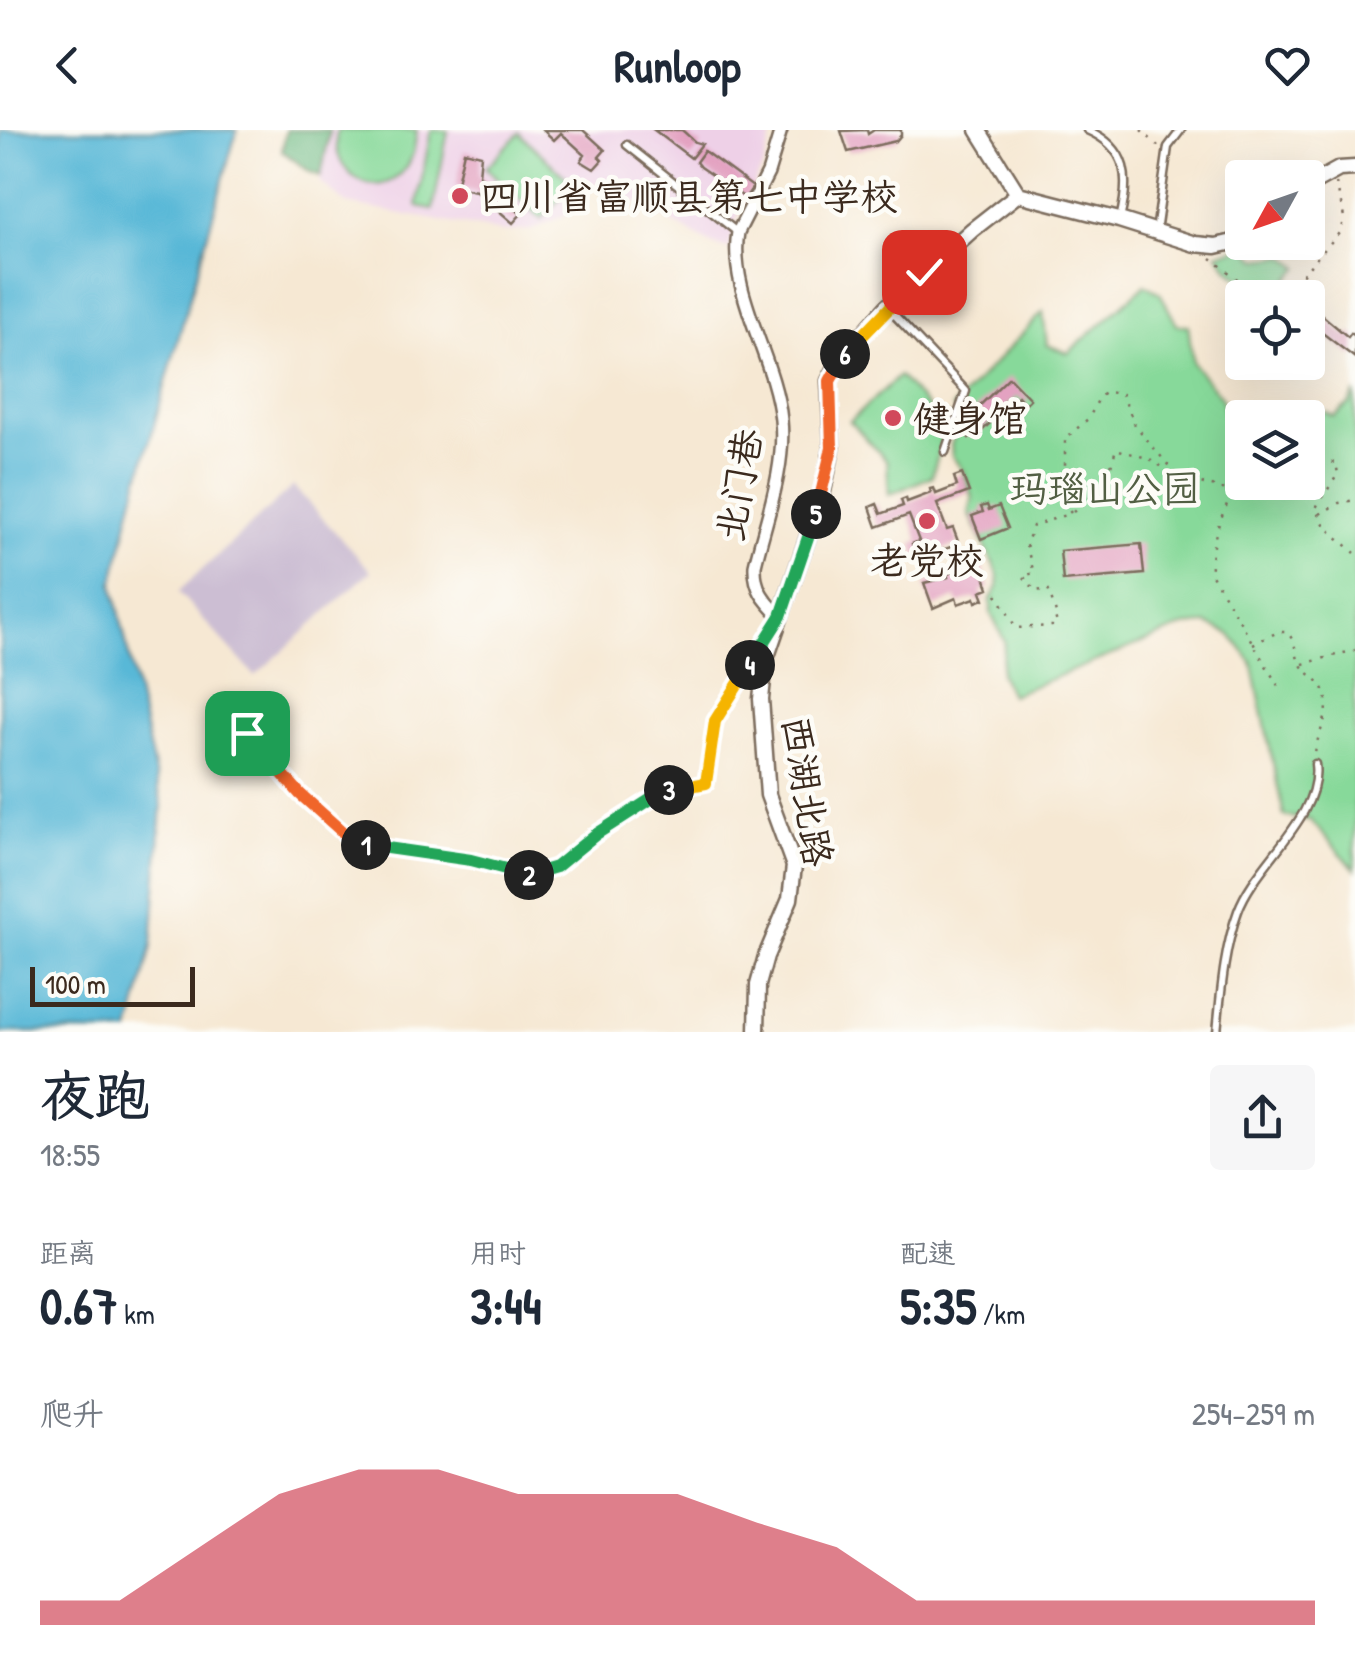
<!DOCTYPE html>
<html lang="zh">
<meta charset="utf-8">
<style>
:root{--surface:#fff;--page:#f6f6f7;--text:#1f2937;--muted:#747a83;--accent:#d1495b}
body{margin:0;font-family:"Patrick Hand","LXGW WenKai TC",sans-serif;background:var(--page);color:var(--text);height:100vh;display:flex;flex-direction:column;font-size:38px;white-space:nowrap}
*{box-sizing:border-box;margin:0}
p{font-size:32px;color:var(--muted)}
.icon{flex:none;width:55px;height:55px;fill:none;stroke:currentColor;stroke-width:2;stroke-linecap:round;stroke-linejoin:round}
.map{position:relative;height:902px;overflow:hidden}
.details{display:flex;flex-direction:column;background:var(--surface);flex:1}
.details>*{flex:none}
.needle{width:65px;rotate:230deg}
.buttons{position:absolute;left:1225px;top:30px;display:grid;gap:20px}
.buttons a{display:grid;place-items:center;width:100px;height:100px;border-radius:10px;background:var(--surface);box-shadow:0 10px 40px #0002;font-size:50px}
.scale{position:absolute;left:30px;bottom:25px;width:165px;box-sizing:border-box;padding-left:10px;border:5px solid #3b2a1e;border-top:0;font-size:28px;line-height:35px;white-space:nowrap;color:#3b2a1e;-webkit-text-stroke:8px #fdfcf7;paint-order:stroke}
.pin{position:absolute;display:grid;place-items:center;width:85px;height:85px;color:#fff;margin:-42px;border-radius:20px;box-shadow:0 5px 15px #0006}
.km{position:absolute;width:50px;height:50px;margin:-25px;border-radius:50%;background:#222;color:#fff;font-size:28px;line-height:50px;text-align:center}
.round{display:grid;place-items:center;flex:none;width:105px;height:105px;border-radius:10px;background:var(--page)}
.headline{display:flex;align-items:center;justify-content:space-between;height:170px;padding:0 40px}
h1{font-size:55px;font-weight:700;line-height:75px}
.metrics{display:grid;grid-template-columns:repeat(3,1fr);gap:15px;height:170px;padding:10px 40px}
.metrics div{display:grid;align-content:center}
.metrics b{font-size:50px;font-weight:700}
.metrics small{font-size:28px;font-weight:400}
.metrics p{font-size:28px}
.chart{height:280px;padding:20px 40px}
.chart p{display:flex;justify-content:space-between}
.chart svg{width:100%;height:180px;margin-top:10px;fill:var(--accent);opacity:.7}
header{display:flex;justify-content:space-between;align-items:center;height:130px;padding:0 40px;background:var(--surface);font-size:45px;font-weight:700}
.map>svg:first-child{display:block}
</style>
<header><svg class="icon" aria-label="back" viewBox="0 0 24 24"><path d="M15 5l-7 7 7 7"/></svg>Runloop<svg class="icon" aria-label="heart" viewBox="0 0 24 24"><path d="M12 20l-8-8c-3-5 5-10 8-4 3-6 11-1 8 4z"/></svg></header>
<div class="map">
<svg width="1355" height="902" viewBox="0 0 1355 902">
<rect width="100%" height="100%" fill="#fdfcf7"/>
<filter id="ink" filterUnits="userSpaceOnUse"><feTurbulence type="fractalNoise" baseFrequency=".01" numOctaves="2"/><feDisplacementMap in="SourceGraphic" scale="20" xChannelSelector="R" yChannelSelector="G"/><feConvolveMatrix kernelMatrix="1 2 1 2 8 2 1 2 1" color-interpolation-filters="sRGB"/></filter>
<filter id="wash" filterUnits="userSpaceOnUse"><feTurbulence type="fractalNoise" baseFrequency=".0048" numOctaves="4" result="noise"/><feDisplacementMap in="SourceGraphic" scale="40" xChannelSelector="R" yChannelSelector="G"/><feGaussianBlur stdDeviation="2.25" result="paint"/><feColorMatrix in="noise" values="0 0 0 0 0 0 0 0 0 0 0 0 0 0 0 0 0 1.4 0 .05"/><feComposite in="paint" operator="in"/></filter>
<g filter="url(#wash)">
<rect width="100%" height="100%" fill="#f6e8d3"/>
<path fill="#eed0e7" d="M 330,0 L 774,0 L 763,37 L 736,90 L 729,119 L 713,115 L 598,51 L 569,83 L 532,100 L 503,102 L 346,74 L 320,52 Z"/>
<path fill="#ccbed3" d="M 293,356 L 371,441 L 255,546 L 178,462 Z"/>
<path fill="#87d99a" stroke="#61825c" stroke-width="2.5" d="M 337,0 L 417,0 C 415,13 414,27 406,38 C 377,76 329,43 337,0 Z
M 431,0 L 448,1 L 433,79 L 417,76 Z
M 519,3 L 573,54 L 541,89 L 486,38 Z
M 1244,117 L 1258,129 L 1285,126 L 1300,137 L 1287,151 C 1256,157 1234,153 1218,123 Z
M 1145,155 L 1160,163 L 1177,195 L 1188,195 L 1193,233 L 1222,269 L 1228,310 L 1242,309 L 1242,352 L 1308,352 L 1308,288 L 1291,287 L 1305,275 L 1334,286 L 1349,274 L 1355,263 L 1355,739 L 1310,690 L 1284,686 L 1252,532 L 1230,504 L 1207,494 L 1184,496 L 1011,565 L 1000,544 L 1005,512 L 991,484 L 991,469 L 998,457 L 999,446 L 969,383 L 973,368 L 964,342 L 952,326 L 951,315 L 961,286 L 953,277 L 1043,182 L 1047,215 L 1068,223 Z
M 899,246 L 935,285 L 942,282 L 949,287 L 932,346 L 889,365 L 887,331 L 850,291 Z"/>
<path fill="#6db982" stroke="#547250" stroke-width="2.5" d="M 286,0 L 330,0 L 321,46 L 310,42 L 282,21 Z"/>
<path fill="#59b8d7" stroke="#4a717a" stroke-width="2.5" d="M 0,0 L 237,0 L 133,370 L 113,454 L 162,675 L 152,816 L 130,902 L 0,902 Z"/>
<g id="blocks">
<path fill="#e3a2c1" d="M 543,0 L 583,0 L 605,20 L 599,27 L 602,30 L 594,39 L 581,31 L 585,25 L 561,3 L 554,10 Z
M 654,0 L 682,0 L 695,12 L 702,14 L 691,28 Z
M 867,0 L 868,4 L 874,0 L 901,0 L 901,5 L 896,11 L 848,22 L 841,1 Z
M 464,21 L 481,25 L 479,45 L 521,84 L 513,93 L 476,61 L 456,57 Z
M 704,21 L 753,57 L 745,68 L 700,37 L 696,32 Z
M 1308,173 L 1348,207 L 1351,203 L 1355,206 L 1355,228 L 1308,192 Z
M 1009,247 L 1030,269 L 1025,274 L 1018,266 L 982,301 L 979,299 L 969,308 L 962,300 L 972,291 L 974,294 L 977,292 L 970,285 Z
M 962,344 L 969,362 L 937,374 L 947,400 L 953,398 L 959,414 L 918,429 L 912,414 L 919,411 L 909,385 L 877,397 L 870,377 L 877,374 L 881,384 L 903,376 L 901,370 L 906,368 L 907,372 L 931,363 L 930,359 L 934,358 L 936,364 L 957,356 L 954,347 Z
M 987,375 L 989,380 L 999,376 L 1008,398 L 981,409 L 972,386 L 983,382 L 981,377 Z
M 1141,414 L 1144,444 L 1063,451 L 1060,421 Z
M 980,432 L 989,458 L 981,461 L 984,469 L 976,472 L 975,468 L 958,474 L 956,468 L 933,478 L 924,453 L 948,447 L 947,444 L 956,441 L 958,444 L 972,439 L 971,435 Z"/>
</g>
</g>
<g filter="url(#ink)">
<use href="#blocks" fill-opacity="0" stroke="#7c6c5d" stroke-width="2.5"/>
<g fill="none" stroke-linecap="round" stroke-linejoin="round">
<g stroke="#7c6c5d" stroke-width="11">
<path id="service" d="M 1087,0 C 1129,18 1130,49 1120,89
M 627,15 L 737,102
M 1156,102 L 1168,17 L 1181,0
M 888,178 L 966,261 L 945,322
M 247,603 L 300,663 L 357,714 L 471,729 L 525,746 L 556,737 L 595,705 L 662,662 L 706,653 L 715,591 L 767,509
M 1217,902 C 1221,862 1224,819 1238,781 C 1255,733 1322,687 1315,634"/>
</g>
<g stroke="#7c6c5d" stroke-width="16">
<path id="minor" d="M 781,487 C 764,470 754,459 755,435 C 766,388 786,338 781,290 C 775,228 728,162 738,102 L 768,43 L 781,0"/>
</g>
<g stroke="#7c6c5d" stroke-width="19">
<path id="tertiary" d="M 978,0 L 1018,64
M 1308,56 L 1339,39 L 1355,38
M 1018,64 L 1119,90 L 1195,114 L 1216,116 L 1242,110
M 757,902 L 758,855 L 766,826 L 790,769 L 794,736 L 768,665 L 761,569 L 765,532 L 822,366 L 832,318 L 829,251 L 840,230 L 887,177 L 972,100 L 1018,64"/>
</g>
<path stroke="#7c6c5d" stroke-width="2.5" stroke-dasharray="2.5 8" stroke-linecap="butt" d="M 1141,0 L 1158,16
M 1211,128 L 1246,156 L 1259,160 L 1291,152 L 1300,147 L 1340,102 L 1344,87 L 1336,53
M 1297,288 L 1300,288
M 1308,292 L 1318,295 L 1323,301 L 1312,313 L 1309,329 L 1336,333 L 1338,344 L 1315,379 L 1326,397 L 1355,423
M 1242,347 C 1225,374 1209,410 1211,443 L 1280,559
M 1073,382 L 1105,356 L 1116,319 L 1150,329 L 1173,344
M 1320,384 L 1339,373 L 1355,370
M 997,464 L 1016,498 L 1052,496 L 1051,491 L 1058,489 L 1048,459 L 1036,461 L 1023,446 L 1034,443 L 1026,415 L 1033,396 L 1071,383 L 1060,368 L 1065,353 L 1065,309 L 1089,288 L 1100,266 L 1107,262 L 1122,264 L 1135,295 L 1178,347 L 1234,362
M 1253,514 L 1278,502 L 1287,502 C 1298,515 1293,518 1299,531 C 1304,544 1320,548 1325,562 C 1333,586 1315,604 1315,626
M 1303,534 L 1355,520"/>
<use href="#service" stroke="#fff" stroke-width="6"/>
<use href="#minor" stroke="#fff" stroke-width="11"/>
<use href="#tertiary" stroke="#fff" stroke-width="14"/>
</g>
</g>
<g fill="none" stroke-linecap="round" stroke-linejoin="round" filter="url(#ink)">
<g stroke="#fff" stroke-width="20">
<path id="split-1" d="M 247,603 L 300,664 L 356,714 L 366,715"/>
</g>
<g stroke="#fff" stroke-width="20">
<path id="split-2" d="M 366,715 L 471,730 L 529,745"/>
</g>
<g stroke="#fff" stroke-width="20">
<path id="split-3" d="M 529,745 L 556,737 L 595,705 L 662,662 L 669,660"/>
</g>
<g stroke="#fff" stroke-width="20">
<path id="split-4" d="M 669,660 L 706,653 L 715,591 L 750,535"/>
</g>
<g stroke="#fff" stroke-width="20">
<path id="split-5" d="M 750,535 L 781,486 L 816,384"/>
</g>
<g stroke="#fff" stroke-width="20">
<path id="split-6" d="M 816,384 L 832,318 L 830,251 L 845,224"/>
</g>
<g stroke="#fff" stroke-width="20">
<path id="split-7" d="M 845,224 L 924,142"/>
</g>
<use href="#split-1" stroke="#f0652b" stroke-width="12"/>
<use href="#split-2" stroke="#22a559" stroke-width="12"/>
<use href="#split-3" stroke="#22a559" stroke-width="12"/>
<use href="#split-4" stroke="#f5b400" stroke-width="12"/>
<use href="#split-5" stroke="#22a559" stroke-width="12"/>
<use href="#split-6" stroke="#f0652b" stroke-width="12"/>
<use href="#split-7" stroke="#f5b400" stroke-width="12"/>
</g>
<g fill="#d1495b" stroke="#fdfcf7" stroke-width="4">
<circle cx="460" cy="66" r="10"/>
<circle cx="893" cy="288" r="10"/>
<circle cx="927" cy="391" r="10"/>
</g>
<g text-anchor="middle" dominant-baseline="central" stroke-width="9" stroke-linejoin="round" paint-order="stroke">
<g font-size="38" fill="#3b2a1e" stroke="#fdfcf7" text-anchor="start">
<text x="480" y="66">四川省富顺县第七中学校</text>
<text x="913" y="288">健身馆</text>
<text x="927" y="430" text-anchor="middle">老党校</text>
</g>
<g font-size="38" fill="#3b2a1e" stroke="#fdfcf7">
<text transform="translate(738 355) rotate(-80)">北门巷</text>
<text transform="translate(808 661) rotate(81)">西湖北路</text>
</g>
<g font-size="38" fill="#525f43" stroke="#fdfcf7">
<text x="1105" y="358">玛瑙山公园</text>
</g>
</g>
</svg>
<div class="buttons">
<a><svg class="needle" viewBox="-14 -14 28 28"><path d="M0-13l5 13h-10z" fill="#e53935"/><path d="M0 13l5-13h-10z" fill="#747a83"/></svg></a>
<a><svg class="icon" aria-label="locate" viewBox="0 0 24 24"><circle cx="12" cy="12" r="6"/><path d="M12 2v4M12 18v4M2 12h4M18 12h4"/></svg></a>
<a><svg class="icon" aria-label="layers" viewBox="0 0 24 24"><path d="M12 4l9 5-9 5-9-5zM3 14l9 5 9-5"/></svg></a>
</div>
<div class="scale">100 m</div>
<div class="pin" style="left:247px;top:603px;background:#1e9e55"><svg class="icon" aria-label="arrive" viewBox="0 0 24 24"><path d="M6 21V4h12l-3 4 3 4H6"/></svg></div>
<div class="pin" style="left:924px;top:142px;background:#d93025"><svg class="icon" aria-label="check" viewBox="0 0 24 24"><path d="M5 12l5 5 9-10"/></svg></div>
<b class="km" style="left:366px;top:715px">1</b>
<b class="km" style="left:529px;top:745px">2</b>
<b class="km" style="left:669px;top:660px">3</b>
<b class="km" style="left:750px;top:535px">4</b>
<b class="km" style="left:816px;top:384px">5</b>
<b class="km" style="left:845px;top:224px">6</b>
</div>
<section class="details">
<div class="headline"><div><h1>夜跑</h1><p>18:55</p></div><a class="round"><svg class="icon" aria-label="share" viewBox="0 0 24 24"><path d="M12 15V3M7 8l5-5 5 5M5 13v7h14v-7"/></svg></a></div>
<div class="metrics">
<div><p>距离</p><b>0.67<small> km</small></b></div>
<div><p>用时</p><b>3:44</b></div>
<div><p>配速</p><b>5:35<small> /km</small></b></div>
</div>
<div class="chart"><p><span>爬升</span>254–259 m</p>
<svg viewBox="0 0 160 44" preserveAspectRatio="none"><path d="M0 44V38L10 38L20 25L30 12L40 6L50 6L60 12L70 12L80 12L90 19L100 25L110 38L120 38L130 38L140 38L150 38L160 38V44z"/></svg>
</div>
</section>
